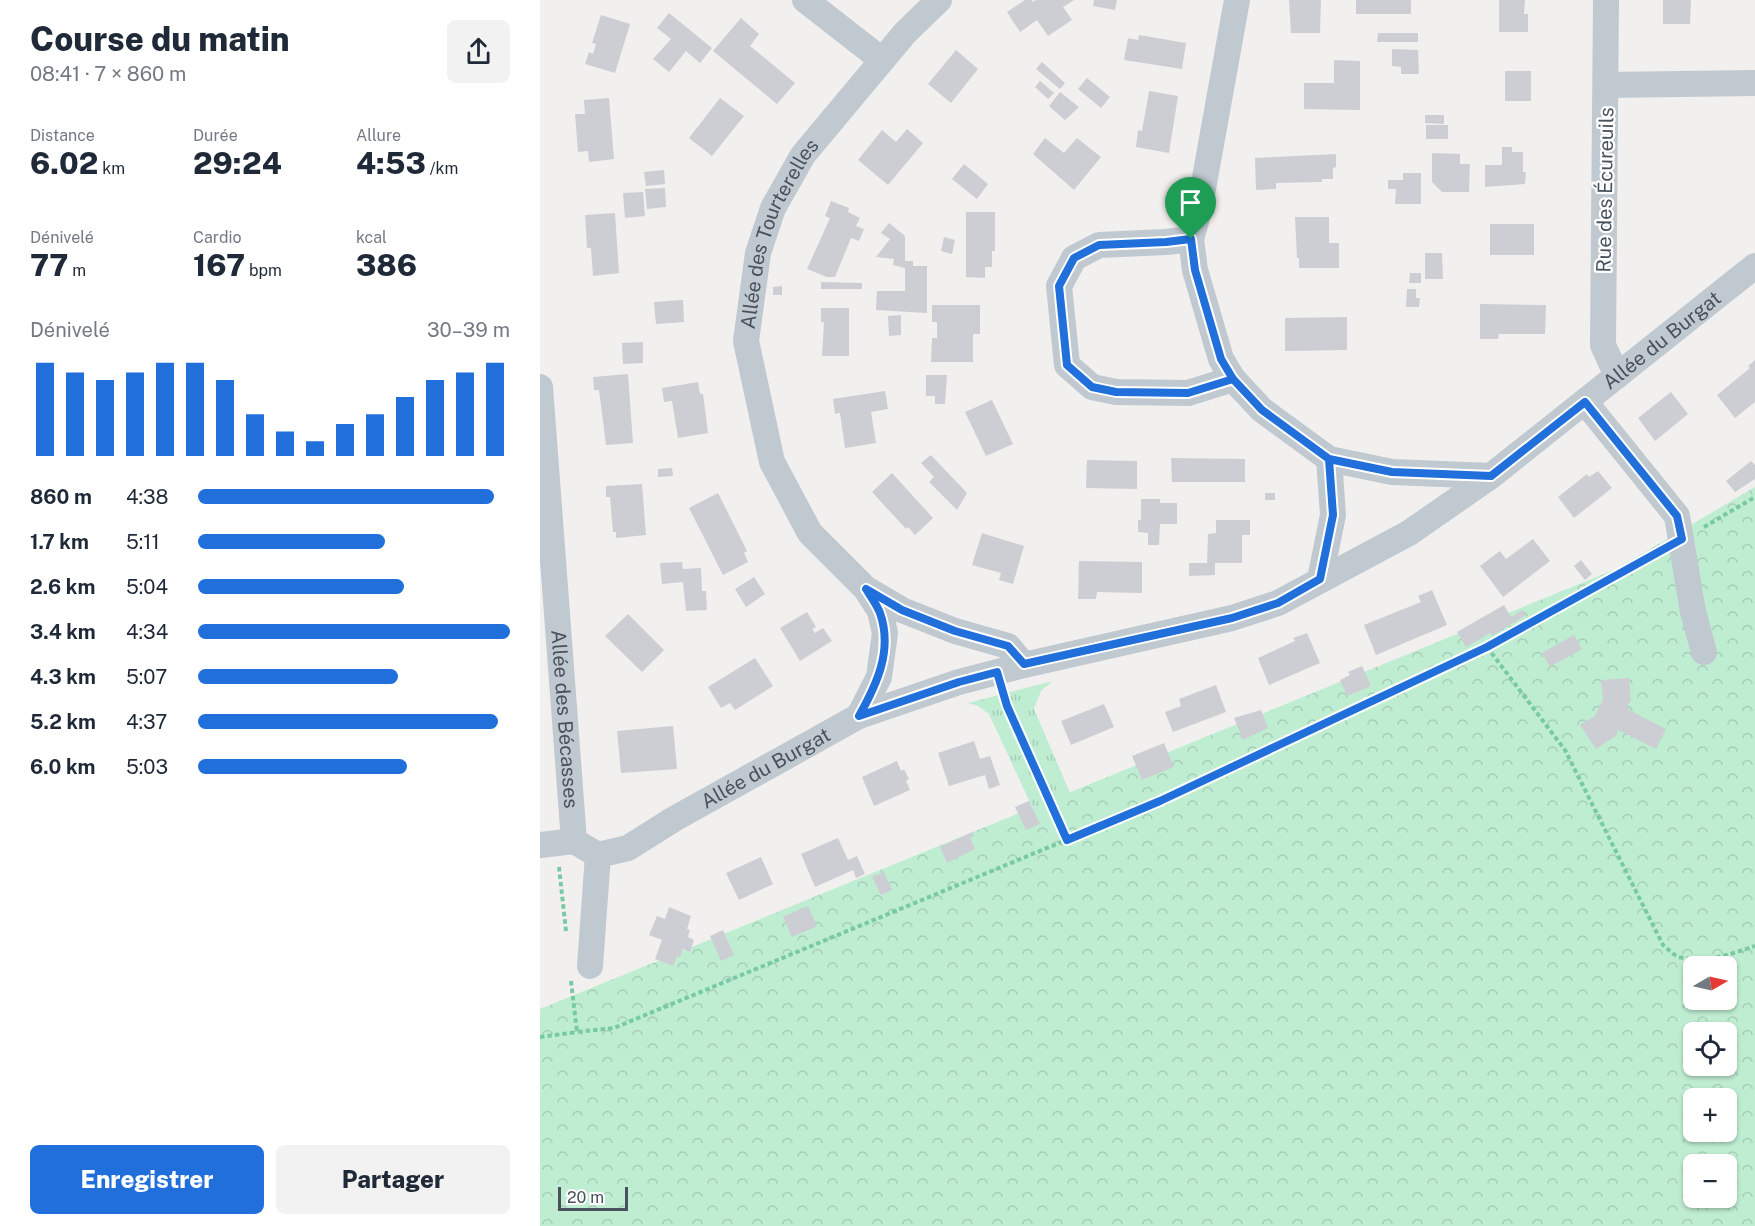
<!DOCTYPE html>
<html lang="fr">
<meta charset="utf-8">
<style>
:root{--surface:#fff;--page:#f2f2f3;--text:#1f2937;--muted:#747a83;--accent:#206fdb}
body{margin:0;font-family:"Public Sans",sans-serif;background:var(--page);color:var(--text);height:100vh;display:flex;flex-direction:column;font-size:22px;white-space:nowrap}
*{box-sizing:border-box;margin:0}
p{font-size:20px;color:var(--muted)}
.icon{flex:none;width:33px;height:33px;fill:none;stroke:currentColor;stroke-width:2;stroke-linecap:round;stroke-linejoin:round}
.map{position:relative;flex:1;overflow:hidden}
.panel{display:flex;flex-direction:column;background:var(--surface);width:540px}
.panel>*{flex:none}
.needle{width:39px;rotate:81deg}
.tools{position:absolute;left:1143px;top:956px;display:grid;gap:12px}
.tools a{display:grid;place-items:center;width:54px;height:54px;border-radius:9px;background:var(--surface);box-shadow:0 2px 4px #0004;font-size:30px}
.scale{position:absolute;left:18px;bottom:15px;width:70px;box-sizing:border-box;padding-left:6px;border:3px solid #48525c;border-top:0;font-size:16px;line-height:21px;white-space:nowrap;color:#48525c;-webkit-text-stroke:4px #fff;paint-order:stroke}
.pin{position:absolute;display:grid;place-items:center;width:51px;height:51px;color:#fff;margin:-62px -26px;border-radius:50% 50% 50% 0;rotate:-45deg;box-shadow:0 0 6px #0007}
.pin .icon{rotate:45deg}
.round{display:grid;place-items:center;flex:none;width:63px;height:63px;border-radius:9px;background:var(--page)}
.headline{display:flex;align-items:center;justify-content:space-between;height:102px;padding:0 30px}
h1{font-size:33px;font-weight:800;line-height:45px}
.stats{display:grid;grid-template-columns:repeat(3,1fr);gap:9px;height:102px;padding:6px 30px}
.stats div{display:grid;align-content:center}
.stats b{font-size:30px;font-weight:800}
.stats small{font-size:16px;font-weight:400}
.stats p{font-size:16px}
.chart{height:168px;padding:12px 30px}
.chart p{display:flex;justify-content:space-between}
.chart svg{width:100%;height:108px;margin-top:6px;stroke:var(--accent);stroke-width:6}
.button{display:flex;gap:12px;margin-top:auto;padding:12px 30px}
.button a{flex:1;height:69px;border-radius:9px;background:var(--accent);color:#fff;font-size:24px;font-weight:800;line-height:69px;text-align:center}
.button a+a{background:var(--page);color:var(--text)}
ul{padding:0 30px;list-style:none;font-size:20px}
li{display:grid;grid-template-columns:96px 72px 1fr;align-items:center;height:45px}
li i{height:15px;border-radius:8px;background:var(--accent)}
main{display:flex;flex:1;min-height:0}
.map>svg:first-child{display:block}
</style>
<main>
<section class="panel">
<div class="headline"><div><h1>Course du matin</h1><p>08:41 · 7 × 860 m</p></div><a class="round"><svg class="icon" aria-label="share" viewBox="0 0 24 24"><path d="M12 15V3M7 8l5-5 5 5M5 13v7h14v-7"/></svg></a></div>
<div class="stats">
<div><p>Distance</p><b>6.02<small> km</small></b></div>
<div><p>Durée</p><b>29:24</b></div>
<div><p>Allure</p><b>4:53<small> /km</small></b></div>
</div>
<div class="stats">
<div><p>Dénivelé</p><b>77<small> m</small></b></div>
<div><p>Cardio</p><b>167<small> bpm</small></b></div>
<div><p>kcal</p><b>386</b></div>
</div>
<div class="chart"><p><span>Dénivelé</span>30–39 m</p>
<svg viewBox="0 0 160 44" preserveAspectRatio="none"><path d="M5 44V6M15 44V10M25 44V13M35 44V10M45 44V6M55 44V6M65 44V13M75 44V27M85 44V34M95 44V38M105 44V31M115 44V27M125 44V20M135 44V13M145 44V10M155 44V6"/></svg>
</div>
<ul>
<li><b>860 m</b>4:38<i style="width:95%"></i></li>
<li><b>1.7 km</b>5:11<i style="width:60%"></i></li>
<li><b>2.6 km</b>5:04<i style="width:66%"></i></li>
<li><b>3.4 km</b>4:34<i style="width:100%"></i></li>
<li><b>4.3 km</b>5:07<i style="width:64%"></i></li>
<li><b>5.2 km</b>4:37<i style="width:96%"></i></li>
<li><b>6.0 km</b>5:03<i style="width:67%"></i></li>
</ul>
<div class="button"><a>Enregistrer</a><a>Partager</a></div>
</section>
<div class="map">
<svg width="1215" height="1226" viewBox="0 0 1215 1226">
<defs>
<pattern id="grass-tufts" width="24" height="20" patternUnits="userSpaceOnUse" patternTransform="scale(1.5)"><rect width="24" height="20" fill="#bfedd2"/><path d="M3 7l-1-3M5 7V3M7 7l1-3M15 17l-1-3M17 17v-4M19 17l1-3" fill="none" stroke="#a6cdb7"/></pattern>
<pattern id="forest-crowns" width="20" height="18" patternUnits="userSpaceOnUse" patternTransform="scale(1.5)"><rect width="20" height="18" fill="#bfedd2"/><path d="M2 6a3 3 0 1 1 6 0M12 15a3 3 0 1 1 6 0" fill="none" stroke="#a6cdb7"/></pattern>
</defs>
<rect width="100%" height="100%" fill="#f2efef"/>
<path fill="url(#grass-tufts)" d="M 513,681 L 501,691 L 494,709 L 537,809 L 500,824 L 449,714 L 438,706 L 428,703 Z"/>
<path fill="url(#forest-crowns)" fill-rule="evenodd" d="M 1215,487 L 1215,1226 L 0,1226 L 0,1009 L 1076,569 ZM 1154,966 L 1186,966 L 1186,999 L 1154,999 ZM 1154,1032 L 1186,1032 L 1186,1065 L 1154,1065 ZM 1154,1098 L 1186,1098 L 1186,1131 L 1154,1131 ZM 1154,1164 L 1186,1164 L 1186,1197 L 1154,1197 Z"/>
<path fill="#ccced3" d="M 485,0 L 492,0 L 493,2 L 496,0 L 534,0 L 523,7 L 532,20 L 508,36 L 497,20 L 480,32 L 467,12 Z
M 554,0 L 577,0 L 575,10 L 553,6 Z
M 749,0 L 781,0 L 780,33 L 751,33 Z
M 816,0 L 871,0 L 871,14 L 816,14 Z
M 959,0 L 985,0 L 984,14 L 988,14 L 988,32 L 959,32 Z
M 1123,0 L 1151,0 L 1150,24 L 1123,24 Z
M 129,13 L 172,48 L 160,63 L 146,51 L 129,72 L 113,59 L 131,39 L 117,28 Z
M 61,15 L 90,24 L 75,73 L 45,64 L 49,52 L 53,54 L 56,44 L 52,43 Z
M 201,18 L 219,34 L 210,46 L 255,83 L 237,104 L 173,51 Z
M 838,33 L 878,33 L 878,42 L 837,42 Z
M 599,35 L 646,43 L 642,69 L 584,60 L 588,38 L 598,40 Z
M 852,49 L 878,50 L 879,74 L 861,74 L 861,67 L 852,66 Z
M 416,50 L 438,69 L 411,103 L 388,84 Z
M 794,60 L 820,61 L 820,110 L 764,109 L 764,83 L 794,83 Z
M 502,62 L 525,83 L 520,89 L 496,69 Z
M 965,71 L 991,71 L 991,101 L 965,101 Z
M 547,78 L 570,97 L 561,108 L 538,89 Z
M 500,81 L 514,93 L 508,99 L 495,87 Z
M 609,91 L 638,96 L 629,153 L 596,147 L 598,130 L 602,131 Z
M 520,92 L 539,107 L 525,120 L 509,106 Z
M 69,98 L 74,159 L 49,162 L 48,151 L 38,152 L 35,114 L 45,114 L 44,100 Z
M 180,98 L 204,116 L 172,156 L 149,138 Z
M 885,115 L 904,115 L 904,124 L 885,123 Z
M 886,125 L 908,125 L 908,139 L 886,139 Z
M 367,129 L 383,143 L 348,185 L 318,160 L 342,130 L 356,142 Z
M 505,138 L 524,153 L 537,138 L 561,157 L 534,190 L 493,154 Z
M 962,147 L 972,147 L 972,152 L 983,152 L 983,172 L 986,172 L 985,184 L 945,187 L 945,165 L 962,165 Z
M 892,153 L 920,154 L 920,164 L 930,164 L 929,192 L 902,192 L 892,182 Z
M 796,154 L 796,167 L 793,168 L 793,179 L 782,179 L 782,182 L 736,183 L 736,189 L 716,190 L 715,158 Z
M 424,164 L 448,184 L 437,199 L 412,179 Z
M 124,170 L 125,184 L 106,186 L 104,172 Z
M 863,173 L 881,173 L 881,204 L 855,204 L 856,189 L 848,189 L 848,180 L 863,180 Z
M 125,188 L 126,207 L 107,209 L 105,189 Z
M 103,192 L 105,216 L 85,218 L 83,193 Z
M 291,201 L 309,208 L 308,212 L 320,218 L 316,226 L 324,229 L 319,241 L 311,238 L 295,277 L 287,277 L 267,269 L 290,218 L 285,216 Z
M 426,212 L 455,212 L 455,251 L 452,251 L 452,267 L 445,267 L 445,278 L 426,277 Z
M 75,213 L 79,273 L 53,276 L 51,248 L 47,248 L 45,215 Z
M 755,217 L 789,217 L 789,243 L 799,243 L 799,268 L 759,268 L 759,258 L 757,258 Z
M 349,223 L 365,236 L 365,261 L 373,261 L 373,266 L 387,266 L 387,313 L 336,310 L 337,291 L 365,291 L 365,268 L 353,265 L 354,259 L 336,257 L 350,239 L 341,233 Z
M 950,224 L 994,224 L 994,255 L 950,255 Z
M 404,237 L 415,240 L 412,254 L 401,251 Z
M 885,253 L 902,253 L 903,279 L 885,279 Z
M 870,273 L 881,273 L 881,283 L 869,283 Z
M 281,282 L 322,283 L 322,289 L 281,289 Z
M 242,286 L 242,295 L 233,295 L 233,287 Z
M 867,289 L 876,289 L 876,298 L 880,298 L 879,307 L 866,307 Z
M 143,300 L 144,322 L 116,324 L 114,302 Z
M 940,304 L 1006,305 L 1005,334 L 959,334 L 958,339 L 940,339 Z
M 392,305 L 440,305 L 440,334 L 433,334 L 433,362 L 391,362 L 392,338 L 397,338 L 397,322 L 392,322 Z
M 281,308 L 309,308 L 309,356 L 282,356 L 284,322 L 281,322 Z
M 361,315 L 361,335 L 349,336 L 348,316 Z
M 807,317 L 807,350 L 745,351 L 745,318 Z
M 103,342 L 103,363 L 83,364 L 82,343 Z
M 1215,360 L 1215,402 L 1195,418 L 1177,395 L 1210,368 L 1208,366 Z
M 88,374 L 93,443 L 66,445 L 59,390 L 54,390 L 53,377 Z
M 386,375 L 407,375 L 405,404 L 395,404 L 395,396 L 386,396 Z
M 158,382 L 160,394 L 163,394 L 168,433 L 138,438 L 132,401 L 124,402 L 122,388 Z
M 345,391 L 348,409 L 331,412 L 336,443 L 305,448 L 300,413 L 295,414 L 293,399 Z
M 1131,392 L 1148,414 L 1115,441 L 1098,418 Z
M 452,400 L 473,444 L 446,456 L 425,412 Z
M 391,455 L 427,493 L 417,510 L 389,482 L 394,477 L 381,463 Z
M 631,458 L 705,459 L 705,482 L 632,482 Z
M 547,460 L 597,461 L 597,489 L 546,488 Z
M 1211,461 L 1215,465 L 1215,479 L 1195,492 L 1186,481 Z
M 132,468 L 133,476 L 118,477 L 118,469 Z
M 1058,471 L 1072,488 L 1034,518 L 1018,497 L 1047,474 L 1049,477 Z
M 352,473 L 393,518 L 375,535 L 368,527 L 366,529 L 332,492 Z
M 102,484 L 106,535 L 76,538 L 76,532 L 73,532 L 70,497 L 66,497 L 66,486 Z
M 178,493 L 207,551 L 204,553 L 208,562 L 183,575 L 149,508 Z
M 725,493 L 735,493 L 735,500 L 725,500 Z
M 601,499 L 620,499 L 620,503 L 637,503 L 637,524 L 620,524 L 619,545 L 608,545 L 608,533 L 598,532 L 598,520 L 601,520 Z
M 676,520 L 710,520 L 710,535 L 702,535 L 702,563 L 675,563 L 675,575 L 649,576 L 649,563 L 667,563 L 668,534 L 676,533 Z
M 442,533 L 484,546 L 473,584 L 459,580 L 461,573 L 432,565 Z
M 993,539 L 1010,561 L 963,597 L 940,566 L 960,551 L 966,559 Z
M 1041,560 L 1052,574 L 1045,580 L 1034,566 Z
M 539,561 L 602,562 L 602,593 L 557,592 L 556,599 L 538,599 Z
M 142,562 L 143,569 L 161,568 L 162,591 L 166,591 L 167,610 L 146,611 L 143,582 L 122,584 L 120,563 Z
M 214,577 L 225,594 L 206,607 L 195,589 Z
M 892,590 L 907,625 L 836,655 L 824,625 L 881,602 L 878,596 Z
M 964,605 L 971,617 L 982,610 L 986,615 L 952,636 L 950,633 L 926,647 L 917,632 Z
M 267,612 L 276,627 L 272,629 L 275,633 L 283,628 L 292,641 L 260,661 L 240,628 Z
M 88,614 L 124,650 L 102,672 L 65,636 Z
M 767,633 L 780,663 L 729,685 L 718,658 L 755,641 L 753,638 Z
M 1034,635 L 1042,649 L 1010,667 L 1002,653 Z
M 215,658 L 233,686 L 195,710 L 190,703 L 181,708 L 168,687 Z
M 822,666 L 831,686 L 807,696 L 800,680 L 810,675 L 808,672 Z
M 1089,678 L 1091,701 L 1088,704 L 1089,710 L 1126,729 L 1116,749 L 1078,730 L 1076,736 L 1056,749 L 1040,725 L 1055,716 L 1063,699 L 1061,680 Z
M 676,685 L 686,712 L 633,732 L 625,712 L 641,706 L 639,699 Z
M 564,704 L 574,727 L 531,745 L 521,721 Z
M 721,710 L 728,728 L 703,740 L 694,718 Z
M 133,726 L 137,769 L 81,773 L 77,731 Z
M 434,741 L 440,759 L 450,756 L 460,785 L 449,789 L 445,775 L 409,786 L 398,753 Z
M 624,743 L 634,767 L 602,780 L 592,756 Z
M 357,761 L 361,771 L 364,769 L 369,779 L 366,781 L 370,790 L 334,806 L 322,777 Z
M 489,801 L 500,824 L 486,830 L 475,807 Z
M 432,832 L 434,836 L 430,838 L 435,849 L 407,863 L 400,847 Z
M 298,838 L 308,860 L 317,856 L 325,874 L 316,878 L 313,870 L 275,887 L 261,854 Z
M 221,857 L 233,884 L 199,900 L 186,873 Z
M 344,872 L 352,890 L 341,895 L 332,877 Z
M 268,906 L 277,926 L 252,937 L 243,917 Z
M 129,907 L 151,916 L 147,929 L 150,930 L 148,937 L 154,940 L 150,952 L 143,949 L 140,957 L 137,956 L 133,966 L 115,959 L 122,940 L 109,935 L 117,916 L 125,919 Z
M 183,930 L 194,955 L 181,961 L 170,936 Z"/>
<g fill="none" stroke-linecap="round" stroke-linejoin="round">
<path stroke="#78caa3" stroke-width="4" stroke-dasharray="4.5 3" stroke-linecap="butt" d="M 1164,527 L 1215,497
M 947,647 L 1025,750 L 1123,945 C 1128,949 1133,955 1139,957 C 1164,964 1191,954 1215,946
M 464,695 L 527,840
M 19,867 L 26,931
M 31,981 L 37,1032 L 74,1028 L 620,801 L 947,647 L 1121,551
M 0,1037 L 37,1032"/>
<g stroke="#c0c9d0" stroke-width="26">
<path d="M 265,0 L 342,60"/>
<path d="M 697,0 L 659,211 L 651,239 L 655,270 L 681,359 L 693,379 L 722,410 L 789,459 L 852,472 L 951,476"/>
<path d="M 1066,0 L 1063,345 L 1077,376"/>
<path d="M 1066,85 L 1215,83"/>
<path d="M 651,239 L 626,242 L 559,245 L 534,258 L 519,286 L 527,365 L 552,387 L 576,392 L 648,393 L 693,379"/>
<path id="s1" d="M 0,387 L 34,841 L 58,855"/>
<path d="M 1045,402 L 1137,516 L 1153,612 L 1164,652"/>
<path d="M 780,579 L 793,515 L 789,459"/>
<path d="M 328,590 L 362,610 L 415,631 L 468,646 L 484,665"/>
<path id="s2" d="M 319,716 L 339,677 L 345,633 L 340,611 L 326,589 L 270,533 L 232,462 L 206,341 L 218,253 L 233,208 L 263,155 L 365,33 L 399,0"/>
<path d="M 0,845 L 34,841"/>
<path id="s3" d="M 58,855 L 88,848 L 134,819 L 319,716 L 419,682 L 484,665 L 692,618 L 738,603 L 869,533 L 951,476 L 1215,266"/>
<path d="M 50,966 L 58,855"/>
</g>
</g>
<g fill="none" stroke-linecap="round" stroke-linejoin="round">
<g stroke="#fff" stroke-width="12">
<path id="route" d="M 651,239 L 655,270 L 681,359 L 693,379 L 722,410 L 789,459 L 793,515 L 780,579 L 738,603 L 692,618 L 484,664 L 468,646 L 415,631 L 362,610 L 326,589 C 331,597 337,605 340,613 C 353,650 337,684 319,716 L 419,682 L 457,672 L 467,706 L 527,840 L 620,801 L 947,647 L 1142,539 L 1137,516 L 1045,402 L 951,476 L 852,472 L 789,459 L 722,410 L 693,379 L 648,393 L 576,392 L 552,387 L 527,365 L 519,286 L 534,258 L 559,245 L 626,242 L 651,239"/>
</g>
<use href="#route" stroke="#206fdb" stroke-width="8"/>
</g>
<g text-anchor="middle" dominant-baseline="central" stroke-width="4.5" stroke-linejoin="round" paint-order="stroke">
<g font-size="20" fill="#48525c" stroke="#fff">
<text transform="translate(1065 190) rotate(-89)">Rue des Écureuils</text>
<text stroke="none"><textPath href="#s2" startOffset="534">Allée des Tourterelles</textPath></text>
<text stroke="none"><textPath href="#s3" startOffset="1198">Allée du Burgat</textPath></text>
<text stroke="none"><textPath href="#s1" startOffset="333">Allée des Bécasses</textPath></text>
<text stroke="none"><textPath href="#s3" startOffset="190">Allée du Burgat</textPath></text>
</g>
</g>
</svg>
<div class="tools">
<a><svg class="needle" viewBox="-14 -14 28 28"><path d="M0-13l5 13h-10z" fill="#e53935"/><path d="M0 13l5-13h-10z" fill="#747a83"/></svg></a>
<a><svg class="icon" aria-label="locate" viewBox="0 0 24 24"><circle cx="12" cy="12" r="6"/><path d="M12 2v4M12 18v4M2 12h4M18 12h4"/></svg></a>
<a>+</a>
<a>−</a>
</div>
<div class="scale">20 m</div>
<div class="pin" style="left:651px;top:239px;background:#1e9e55"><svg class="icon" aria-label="arrive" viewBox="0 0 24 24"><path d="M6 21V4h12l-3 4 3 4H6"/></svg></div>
</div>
</main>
